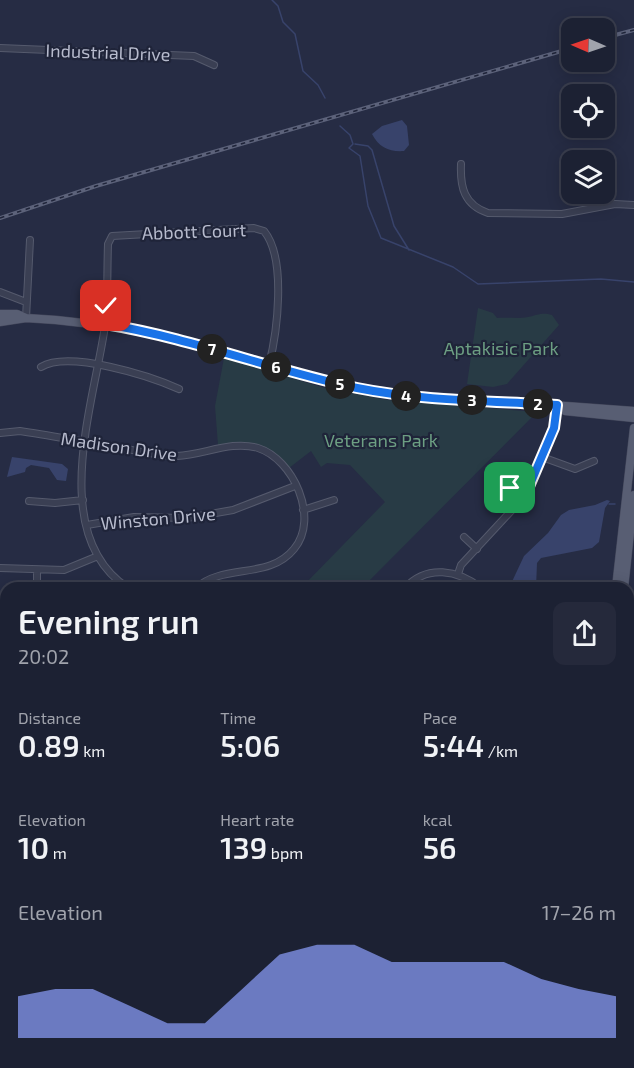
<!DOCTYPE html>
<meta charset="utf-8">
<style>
:root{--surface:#1c2133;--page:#25293b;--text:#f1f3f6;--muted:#a0a3ac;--line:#3a3e4e;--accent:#8da0fd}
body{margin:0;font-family:"Exo 2",sans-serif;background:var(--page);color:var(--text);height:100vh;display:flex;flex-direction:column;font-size:22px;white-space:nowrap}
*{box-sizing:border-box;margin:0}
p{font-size:20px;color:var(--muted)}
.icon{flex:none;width:33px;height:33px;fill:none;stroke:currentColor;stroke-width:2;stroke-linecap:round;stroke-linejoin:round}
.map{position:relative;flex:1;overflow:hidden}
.panel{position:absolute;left:0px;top:582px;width:634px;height:486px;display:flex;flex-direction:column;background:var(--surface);border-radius:18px 18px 0 0;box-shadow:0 3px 15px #0003,0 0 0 2px var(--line)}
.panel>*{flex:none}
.needle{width:39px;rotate:272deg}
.tools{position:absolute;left:561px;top:18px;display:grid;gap:12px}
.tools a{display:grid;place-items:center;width:54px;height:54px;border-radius:12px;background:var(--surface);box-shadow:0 3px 15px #0003,0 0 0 2px var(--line);font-size:30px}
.pin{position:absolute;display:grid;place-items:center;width:51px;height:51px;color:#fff;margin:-26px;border-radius:12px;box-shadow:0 3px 9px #0006}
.km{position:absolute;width:30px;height:30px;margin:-15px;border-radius:50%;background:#222;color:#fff;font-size:16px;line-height:30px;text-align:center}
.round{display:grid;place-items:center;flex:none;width:63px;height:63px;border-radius:12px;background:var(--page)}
.overview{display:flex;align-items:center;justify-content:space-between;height:102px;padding:0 18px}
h1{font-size:33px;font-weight:600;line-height:45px}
.stats{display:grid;grid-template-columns:repeat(3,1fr);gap:9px;height:102px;padding:6px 18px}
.stats div{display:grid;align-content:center}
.stats b{font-size:30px;font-weight:600}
.stats small{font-size:16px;font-weight:400}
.stats p{font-size:16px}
.chart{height:168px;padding:12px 18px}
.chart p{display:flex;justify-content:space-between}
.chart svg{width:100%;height:108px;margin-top:6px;fill:var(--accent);opacity:.7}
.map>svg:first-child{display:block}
</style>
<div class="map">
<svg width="634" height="1068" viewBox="0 0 634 1068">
<rect width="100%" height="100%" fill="#262c44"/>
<path fill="#283b45" d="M 478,308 L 493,313 L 497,318 C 507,317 518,319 528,317 C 538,315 542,312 552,315 L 559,325 L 507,384 L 493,387 L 467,384 Z
M 224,358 L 325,388 L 388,400 L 537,412 L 362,588 L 301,588 L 385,502 L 350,465 L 327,463 L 321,467 L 311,451 L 289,468 C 269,444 247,442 218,445 L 215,406 Z
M 6,892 L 6,949 L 0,955 L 0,898 Z
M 59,1062 L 245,1062 L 244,1068 L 59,1068 Z"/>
<path fill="#38436b" d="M 402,120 L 407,126 L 409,145 L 404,151 C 390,152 379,148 372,134 L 382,126 Z
M 12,457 L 62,464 L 68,469 L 66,481 L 57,480 L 49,468 L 31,465 L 26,468 L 25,472 L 7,477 Z
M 607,500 L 610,501 L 605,508 L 599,542 L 592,548 L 541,558 L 537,563 L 536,588 L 509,588 L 524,556 L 548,533 L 561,515 L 569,510 L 595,505 Z"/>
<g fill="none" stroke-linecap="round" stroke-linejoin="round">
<path stroke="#38436b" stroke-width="1.5" d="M 272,0 L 278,6 L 283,22 L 295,34 L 303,71 L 318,85 L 325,98
M 340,126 L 350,135 L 353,144 L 349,148 L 360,156 L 368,206 L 381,238 L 453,267 L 478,284 L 601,279 L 634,282
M 355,144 L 368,146 L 372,150 L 394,226 L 409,250
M 609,504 L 615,504
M 116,1068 L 119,1062"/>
<g stroke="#555a6d" stroke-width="8">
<path id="minor" d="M 0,48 L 194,56 L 214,65
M 461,164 C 460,187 464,205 488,213 L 562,214 L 615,204 L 634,205
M 0,292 L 26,302
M 26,318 L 30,240
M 41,367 C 69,350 150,376 179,389
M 0,433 L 20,431 C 53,436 85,442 118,447 C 137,451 157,456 177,456 C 204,455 231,440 258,448 C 293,459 320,518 294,549 C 269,580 224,563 196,588
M 542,457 L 575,469 L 594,461
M 510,488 L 525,496
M 29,501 L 55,503 L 83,500
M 303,510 L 334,500
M 87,525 L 134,517 L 187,518 L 233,510 L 295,486
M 464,537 L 477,549
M 0,568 L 64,570 L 98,556
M 458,574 L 461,565 L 525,496 L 554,427 L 557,405
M 37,588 L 37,570
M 128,588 C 47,535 94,403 105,326 C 108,300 107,271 108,244 L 112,236 L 254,228 L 264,231 C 287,259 277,333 269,365
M 405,588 C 427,564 458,570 481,588
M 628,605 L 634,605
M 0,684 L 6,684
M 628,813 L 634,813
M 628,1042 L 634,1042
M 456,1062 L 458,1068
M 249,1068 L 250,1062
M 422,1068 L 429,1062"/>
</g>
<g stroke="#44485c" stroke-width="9">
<path id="major" d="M 0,314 L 17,314 L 26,318
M 0,322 L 26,318 L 56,320 L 136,329 L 327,381 L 386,393 L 634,411
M 557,405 L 565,411 L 634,418
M 616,588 L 634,428
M 624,588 L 634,495
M 592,1068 L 592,1062
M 600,1068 L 600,1062"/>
</g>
<use href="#minor" stroke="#3a3f53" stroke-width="6"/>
<use href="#major" stroke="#585e73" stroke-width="8"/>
<g stroke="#5c627a" stroke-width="4">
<path id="rail" d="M 604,38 L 634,30
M 0,218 L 96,186 L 572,48"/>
</g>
<use href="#rail" stroke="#1f2439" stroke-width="1.5" stroke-dasharray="4.5" stroke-linecap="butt"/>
</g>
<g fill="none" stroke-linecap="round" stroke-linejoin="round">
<g stroke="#fff" stroke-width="12">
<path id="route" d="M 106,306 L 105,324 C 191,338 272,370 357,388 C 422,401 491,401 557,405 L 554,428 L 525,496 L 510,488"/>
</g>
<use href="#route" stroke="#1a73e8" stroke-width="8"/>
</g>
<g text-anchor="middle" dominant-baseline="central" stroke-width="4.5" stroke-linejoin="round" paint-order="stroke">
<g font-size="18" fill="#b7bbcd" stroke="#1f2439">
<text transform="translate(108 52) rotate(2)">Industrial Drive</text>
<text transform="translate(194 231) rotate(-2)">Abbott Court</text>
<text transform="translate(119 446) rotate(8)">Madison Drive</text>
<text transform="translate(158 518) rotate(-5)">Winston Drive</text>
</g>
<g font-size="18" fill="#6d9f83" stroke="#1f2439">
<text x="501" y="348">Aptakisic Park</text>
<text x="381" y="440">Veterans Park</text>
</g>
</g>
</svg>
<div class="tools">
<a><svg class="needle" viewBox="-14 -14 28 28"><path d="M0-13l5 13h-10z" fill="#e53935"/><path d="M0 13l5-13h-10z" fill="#a0a3ac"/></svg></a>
<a><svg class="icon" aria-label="locate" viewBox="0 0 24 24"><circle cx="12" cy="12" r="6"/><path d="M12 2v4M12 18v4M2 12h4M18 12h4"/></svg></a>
<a><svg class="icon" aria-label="layers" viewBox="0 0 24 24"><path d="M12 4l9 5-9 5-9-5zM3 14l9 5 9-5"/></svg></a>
</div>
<div class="pin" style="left:510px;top:488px;background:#1e9e55"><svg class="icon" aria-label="arrive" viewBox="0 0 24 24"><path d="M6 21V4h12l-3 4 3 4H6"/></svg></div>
<div class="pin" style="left:106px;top:306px;background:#d93025"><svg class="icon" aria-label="check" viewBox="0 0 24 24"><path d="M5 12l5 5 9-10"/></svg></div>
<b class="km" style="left:538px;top:404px">2</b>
<b class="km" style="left:472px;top:400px">3</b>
<b class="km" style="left:406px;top:396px">4</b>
<b class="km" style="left:340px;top:384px">5</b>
<b class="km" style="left:276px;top:367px">6</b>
<b class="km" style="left:212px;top:349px">7</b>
<section class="panel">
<div class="overview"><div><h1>Evening run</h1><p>20:02</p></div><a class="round"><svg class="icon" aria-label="share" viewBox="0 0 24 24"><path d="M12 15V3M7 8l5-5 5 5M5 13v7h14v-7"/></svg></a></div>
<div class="stats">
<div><p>Distance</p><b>0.89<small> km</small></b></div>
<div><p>Time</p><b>5:06</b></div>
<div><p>Pace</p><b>5:44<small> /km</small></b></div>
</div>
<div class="stats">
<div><p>Elevation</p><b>10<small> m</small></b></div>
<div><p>Heart rate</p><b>139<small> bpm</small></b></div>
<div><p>kcal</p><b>56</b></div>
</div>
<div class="chart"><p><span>Elevation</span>17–26 m</p>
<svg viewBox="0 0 160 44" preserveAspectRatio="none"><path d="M0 44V27L10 24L20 24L30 31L40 38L50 38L60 24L70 10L80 6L90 6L100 13L110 13L120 13L130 13L140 20L150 24L160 27V44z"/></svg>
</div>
</section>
</div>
